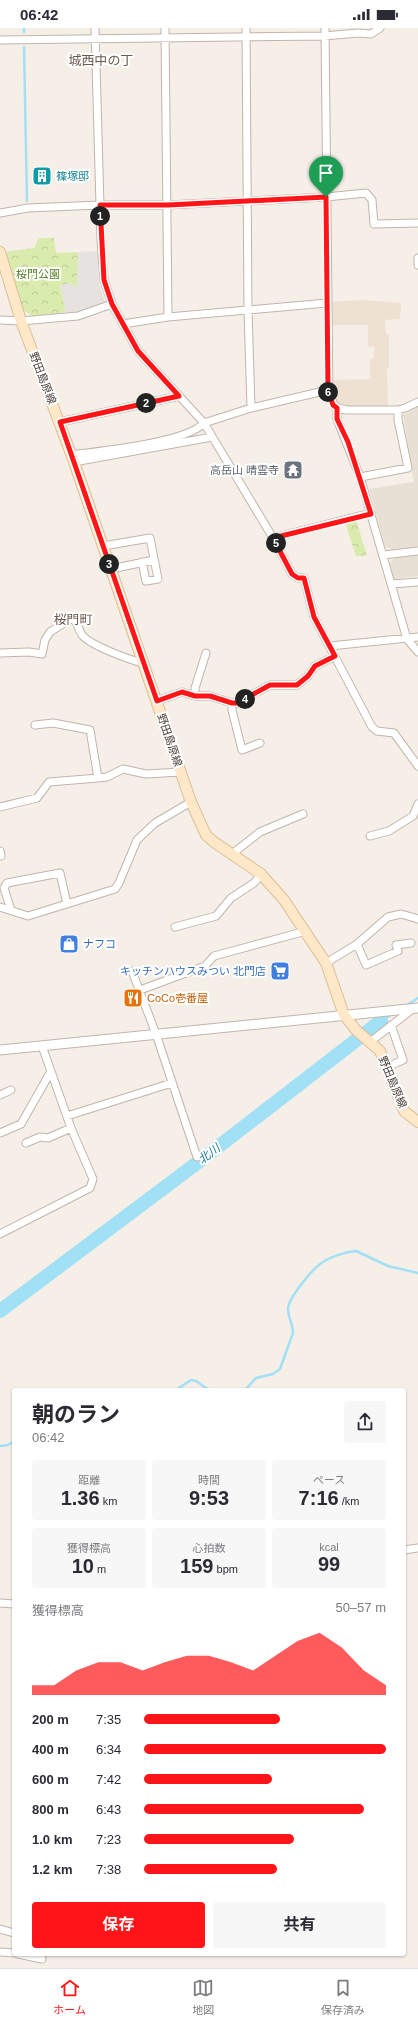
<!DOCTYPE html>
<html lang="ja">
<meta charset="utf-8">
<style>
:root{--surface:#fff;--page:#f7f7f7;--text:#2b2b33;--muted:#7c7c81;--line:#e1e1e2;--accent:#ff1518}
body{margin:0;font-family:Helvetica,"Noto Sans JP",sans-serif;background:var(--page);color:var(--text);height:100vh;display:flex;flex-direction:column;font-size:15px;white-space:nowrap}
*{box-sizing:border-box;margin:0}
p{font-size:13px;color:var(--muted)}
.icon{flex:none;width:22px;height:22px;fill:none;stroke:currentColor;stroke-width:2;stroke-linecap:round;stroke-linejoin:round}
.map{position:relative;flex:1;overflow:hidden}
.sheet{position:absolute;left:12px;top:1360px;width:394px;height:568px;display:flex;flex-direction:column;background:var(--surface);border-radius:4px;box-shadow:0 1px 3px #0004}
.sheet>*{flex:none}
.pin{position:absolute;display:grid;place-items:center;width:34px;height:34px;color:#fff;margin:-41px -17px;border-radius:50% 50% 50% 0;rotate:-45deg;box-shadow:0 0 4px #0007}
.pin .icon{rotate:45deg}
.km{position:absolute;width:20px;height:20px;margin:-10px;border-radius:50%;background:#222;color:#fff;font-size:11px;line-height:20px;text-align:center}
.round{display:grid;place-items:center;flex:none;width:42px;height:42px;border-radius:4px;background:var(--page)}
.summary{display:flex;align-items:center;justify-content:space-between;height:68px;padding:0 20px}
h1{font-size:22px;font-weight:700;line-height:30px}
.metrics{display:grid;grid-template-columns:repeat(3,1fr);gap:6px;height:68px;padding:4px 20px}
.metrics div{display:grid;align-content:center;border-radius:4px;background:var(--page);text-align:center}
.metrics b{font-size:20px;font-weight:700}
.metrics small{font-size:11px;font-weight:400}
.metrics p{font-size:11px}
.chart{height:112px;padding:8px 20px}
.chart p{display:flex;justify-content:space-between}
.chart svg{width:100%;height:72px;margin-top:4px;fill:var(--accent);opacity:.7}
.button{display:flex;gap:8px;margin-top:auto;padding:8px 20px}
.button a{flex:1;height:46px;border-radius:4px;background:var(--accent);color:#fff;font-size:16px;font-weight:700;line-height:46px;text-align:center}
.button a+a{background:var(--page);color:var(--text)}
ul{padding:0 20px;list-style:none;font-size:13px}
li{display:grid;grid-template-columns:64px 48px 1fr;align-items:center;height:30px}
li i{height:10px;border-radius:5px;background:var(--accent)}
.status{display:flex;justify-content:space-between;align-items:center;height:28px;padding:0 20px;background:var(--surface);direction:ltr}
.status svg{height:11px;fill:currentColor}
.tabs{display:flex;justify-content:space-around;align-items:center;height:56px;border-top:1px solid var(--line);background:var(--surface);font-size:11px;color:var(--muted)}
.tabs a{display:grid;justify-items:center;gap:2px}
.tabs .current{color:var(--accent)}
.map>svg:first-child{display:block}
</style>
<div class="status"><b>06:42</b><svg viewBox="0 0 49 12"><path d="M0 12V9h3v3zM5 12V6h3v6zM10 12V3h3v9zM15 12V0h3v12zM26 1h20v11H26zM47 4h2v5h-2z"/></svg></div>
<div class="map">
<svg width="418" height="1940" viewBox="0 0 418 1940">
<defs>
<pattern id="park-crowns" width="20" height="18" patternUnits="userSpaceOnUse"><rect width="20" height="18" fill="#daebae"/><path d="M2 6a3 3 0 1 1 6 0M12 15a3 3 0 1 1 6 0" fill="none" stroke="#bdcb96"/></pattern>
</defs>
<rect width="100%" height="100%" fill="#f5efe8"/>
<path fill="#e9e0d5" d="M 418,378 L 418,518 L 395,523 L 386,519 L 384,514 L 369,461 L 414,454 L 403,387 Z
M 418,526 L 418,548 L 394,551 L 390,535 L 394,530 Z"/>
<path fill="#efe1d1" d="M 361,272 L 401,275 L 400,291 L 385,292 L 386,306 L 389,306 L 389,340 L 387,340 L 388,379 L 342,379 L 338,378 L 332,365 L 332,352 L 370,351 L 370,331 L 373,331 L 375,319 L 368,318 L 368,297 L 331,297 L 330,274 Z"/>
<path fill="url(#park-crowns)" d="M 39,210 L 54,210 L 56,225 L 78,224 L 77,259 L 60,258 L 66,284 L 33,288 L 23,282 L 4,224 L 34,220 Z
M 356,492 L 367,528 L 356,528 L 345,494 Z"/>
<path fill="#e6e2e0" d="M 98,223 L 99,256 L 105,275 L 79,284 L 66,284 L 60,257 L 71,255 L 73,258 L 77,259 L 78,224 Z"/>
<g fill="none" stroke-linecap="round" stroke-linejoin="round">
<path stroke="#a1e0f5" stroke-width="2.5" d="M 24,0 L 24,4
M 24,19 L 27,173
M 407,977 L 418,970
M 381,993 L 392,986
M 176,1362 L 191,1352 L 196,1353 L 209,1362
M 245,1362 L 256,1350 L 273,1346 L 280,1341 L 293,1305 C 293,1296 288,1289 288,1281 C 288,1270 314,1239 323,1234 C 332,1228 346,1224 356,1223 L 388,1238 L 418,1245
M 0,1418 L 8,1417 L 14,1413"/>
<path stroke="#a1e0f5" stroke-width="14" d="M 0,1283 L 201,1132 L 381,993"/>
<g stroke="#c1b5aa" stroke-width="9">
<path id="minor" d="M 95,0 L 101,213 L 104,252 L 112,276 L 138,323 L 204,395 L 273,510 L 292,546 L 298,550 L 304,550 L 314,589 L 372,699 L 377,703 L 394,705 L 418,738
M 165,0 L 168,289
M 246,0 L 248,282 L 251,380
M 325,0 L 329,366 L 335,379 L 346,382 L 398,382 L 405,380 L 418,374
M 0,12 L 324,8 L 358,5 L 371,6 L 380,0
M 0,185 L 28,180 L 100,177 L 168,177 L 326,169 L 366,165 L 372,172 L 374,196 L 418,195
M 418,230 L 418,237
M 0,292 L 21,293 L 78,288 L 112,276
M 123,296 L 168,289 L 327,275
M 337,380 L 337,391 L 360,449 L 407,611 L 418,624
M 60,394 L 179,368
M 71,427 C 100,423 186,415 204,395 L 251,380 L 328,362
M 74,434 L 212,409
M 360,449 L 408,440 L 398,392 L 398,382
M 273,510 L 371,485
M 103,518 L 150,510 L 158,551 L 146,553 L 142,534
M 384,527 L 418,523
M 111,541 L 154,532
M 392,556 L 418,554
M 330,618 L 418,609
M 0,625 L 29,624 L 42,626 L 45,612 L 50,604 L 72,590 C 78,593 78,603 83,608 C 92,618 130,632 143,635
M 195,668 L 195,660 L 206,625
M 157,673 L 182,664 L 195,668 L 210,668 L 232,675 L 237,675 L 270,657 L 297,657 L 308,648 L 315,638 L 335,628
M 232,675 L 232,682 L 242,722 L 260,715
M 35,697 L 53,695 L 90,702 L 98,750
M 0,779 L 37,770 L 49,754 L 98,750 L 107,749 L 123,741 L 146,746 L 181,744
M 370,808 L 389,803 L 413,788 L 418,776
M 0,823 L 1,828
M 232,826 L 260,804 L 303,786
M 0,879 L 28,888 L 115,861 L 119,855 L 137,812 L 155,795 L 191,774
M 11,882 L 4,860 L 7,855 L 60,845 L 67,876
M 175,899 L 216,888 L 231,870 L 254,855 L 261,846
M 357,916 L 366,937 L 398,923 L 396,917 L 411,915
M 326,935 L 357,916 L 388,889 L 401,886 L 418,891
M 132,943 L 156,1006 L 197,1129
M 140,962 L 205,938 L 214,928 L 306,903
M 370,1014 L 414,980
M 387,1039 L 403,1032 L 391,997
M 0,1067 L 11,1062
M 67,1088 L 172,1055
M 0,1105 L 21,1096 L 50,1045
M 26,1115 L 40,1109 L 48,1110 L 71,1100
M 0,1206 L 90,1160 L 93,1151 L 71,1100 L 42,1018
M 404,1522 L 418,1520
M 0,1575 L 14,1576
M 0,1901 L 14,1905
M 0,1924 L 14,1925
M 18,1926 L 42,1931 L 41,1926"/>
</g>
<g stroke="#c1b5aa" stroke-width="11">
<path id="tertiary" d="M 0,1022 L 418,980"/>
</g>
<g stroke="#dbbe97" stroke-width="12">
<path id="secondary" d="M 0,224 L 21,293 L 74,434 L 191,774 L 206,807 L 214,814 L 261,846 L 284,872 L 326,935 L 344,987 L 356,1002 L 380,1023 L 404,1083 L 418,1094"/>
</g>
<use href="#minor" stroke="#fff" stroke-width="7"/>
<use href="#tertiary" stroke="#fff" stroke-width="9"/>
<use href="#secondary" stroke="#ffe8c8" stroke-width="10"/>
</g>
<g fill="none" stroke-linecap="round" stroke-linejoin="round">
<g stroke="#fff" stroke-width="8">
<path id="route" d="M 326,169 L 328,362 L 333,377 L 337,380 L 337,391 L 348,414 L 371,486 L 273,510 L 292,546 L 298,550 L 304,550 L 314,589 L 335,628 L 315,638 L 308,648 L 297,657 L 270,657 L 237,675 L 232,675 L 210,668 L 195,668 L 182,664 L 157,673 L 60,394 L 179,368 L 138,323 L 112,276 L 104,252 L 100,177 L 168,177 Z"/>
</g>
<use href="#route" stroke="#ff1518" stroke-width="5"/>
</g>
<defs>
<g id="building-square" transform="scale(1)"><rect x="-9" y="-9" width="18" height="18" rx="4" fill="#0f9aa8" stroke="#fff"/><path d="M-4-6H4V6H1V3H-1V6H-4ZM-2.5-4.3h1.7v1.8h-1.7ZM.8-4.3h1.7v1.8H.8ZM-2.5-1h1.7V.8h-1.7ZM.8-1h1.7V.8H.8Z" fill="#fff"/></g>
<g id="temple-square" transform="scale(1)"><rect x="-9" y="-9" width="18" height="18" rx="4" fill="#6b7280" stroke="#fff"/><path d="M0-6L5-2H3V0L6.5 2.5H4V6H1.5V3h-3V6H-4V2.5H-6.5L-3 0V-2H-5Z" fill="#fff"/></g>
<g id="shop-square" transform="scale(1)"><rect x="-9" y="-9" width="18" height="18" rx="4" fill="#3f7fe0" stroke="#fff"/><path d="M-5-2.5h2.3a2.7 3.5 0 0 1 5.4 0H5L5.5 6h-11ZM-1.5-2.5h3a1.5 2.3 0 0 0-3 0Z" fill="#fff"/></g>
<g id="supermarket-square" transform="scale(1)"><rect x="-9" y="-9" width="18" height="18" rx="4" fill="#3f7fe0" stroke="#fff"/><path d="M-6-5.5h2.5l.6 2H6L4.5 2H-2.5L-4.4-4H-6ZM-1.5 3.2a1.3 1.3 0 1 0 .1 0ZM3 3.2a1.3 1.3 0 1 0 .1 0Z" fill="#fff"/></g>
<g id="restaurant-square" transform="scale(1)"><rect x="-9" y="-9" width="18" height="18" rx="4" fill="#e8710a" stroke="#fff"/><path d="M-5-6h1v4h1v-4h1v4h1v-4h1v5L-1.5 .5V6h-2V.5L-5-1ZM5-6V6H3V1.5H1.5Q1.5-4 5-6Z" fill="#fff"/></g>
</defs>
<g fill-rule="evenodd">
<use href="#building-square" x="42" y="148"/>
<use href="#temple-square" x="293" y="442"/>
<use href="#shop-square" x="69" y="916"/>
<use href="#supermarket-square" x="280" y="943"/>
<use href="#restaurant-square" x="133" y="970"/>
</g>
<g text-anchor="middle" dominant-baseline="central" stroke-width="4" stroke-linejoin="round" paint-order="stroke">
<g font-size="11" fill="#0d838f" stroke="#fff" text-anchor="start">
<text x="56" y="148">篠塚邸</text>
</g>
<g font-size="11" fill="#567f25" stroke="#fff">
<text x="38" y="246">桜門公園</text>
</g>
<g font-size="11" fill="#493e36" stroke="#fff">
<text transform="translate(43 350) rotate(69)">野田島原線</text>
<text transform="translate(170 712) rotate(71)">野田島原線</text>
<text transform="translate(393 1054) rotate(67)">野田島原線</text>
</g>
<g font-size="11" fill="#5b616d" stroke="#fff" text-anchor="end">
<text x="279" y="442">高岳山 晴雲寺</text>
</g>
<g font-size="11" fill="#366cbe" stroke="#fff" text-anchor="start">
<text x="83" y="916">ナフコ</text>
<text x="266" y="943" text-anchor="end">キッチンハウスみつい 北門店</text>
</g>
<g font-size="11" fill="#c56008" stroke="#fff" text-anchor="start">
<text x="147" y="970">CoCo壱番屋</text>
</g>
<g font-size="12" font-style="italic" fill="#237b9a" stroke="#fff">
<text transform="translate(209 1126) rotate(-38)">北川</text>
</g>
<g font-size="13" fill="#6c5a4c" stroke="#fff">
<text x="101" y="32">城西中の丁</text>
<text x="73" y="591">桜門町</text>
</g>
</g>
</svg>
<div class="pin" style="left:326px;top:169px;background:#1e9e55"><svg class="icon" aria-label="arrive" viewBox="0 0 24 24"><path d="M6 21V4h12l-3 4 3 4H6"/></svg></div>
<b class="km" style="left:100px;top:188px">1</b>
<b class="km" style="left:146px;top:375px">2</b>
<b class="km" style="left:109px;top:536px">3</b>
<b class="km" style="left:245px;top:671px">4</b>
<b class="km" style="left:276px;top:515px">5</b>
<b class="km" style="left:328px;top:364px">6</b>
<section class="sheet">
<div class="summary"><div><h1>朝のラン</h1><p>06:42</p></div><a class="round"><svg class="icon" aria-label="share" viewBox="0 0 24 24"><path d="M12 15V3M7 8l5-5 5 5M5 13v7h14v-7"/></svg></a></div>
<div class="metrics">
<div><p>距離</p><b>1.36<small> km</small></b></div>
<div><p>時間</p><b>9:53</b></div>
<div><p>ペース</p><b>7:16<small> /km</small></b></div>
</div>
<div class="metrics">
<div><p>獲得標高</p><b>10<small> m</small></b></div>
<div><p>心拍数</p><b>159<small> bpm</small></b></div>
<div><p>kcal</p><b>99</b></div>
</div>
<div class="chart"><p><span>獲得標高</span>50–57 m</p>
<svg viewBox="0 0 160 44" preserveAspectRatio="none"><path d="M0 44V38L10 38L20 29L30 24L40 24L50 29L60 24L70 20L80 20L90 24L100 29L110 20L120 11L130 6L140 15L150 29L160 38V44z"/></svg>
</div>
<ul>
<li><b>200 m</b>7:35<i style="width:56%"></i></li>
<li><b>400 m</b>6:34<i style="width:100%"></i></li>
<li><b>600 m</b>7:42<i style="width:53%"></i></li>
<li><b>800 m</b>6:43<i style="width:91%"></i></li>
<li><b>1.0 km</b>7:23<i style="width:62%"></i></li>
<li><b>1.2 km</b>7:38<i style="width:55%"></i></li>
</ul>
<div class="button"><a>保存</a><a>共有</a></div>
</section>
</div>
<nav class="tabs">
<a class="current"><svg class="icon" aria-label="home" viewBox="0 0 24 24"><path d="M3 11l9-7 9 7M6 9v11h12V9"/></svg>ホーム</a>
<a><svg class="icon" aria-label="map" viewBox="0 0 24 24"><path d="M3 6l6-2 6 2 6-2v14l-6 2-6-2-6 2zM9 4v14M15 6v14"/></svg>地図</a>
<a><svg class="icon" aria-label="saved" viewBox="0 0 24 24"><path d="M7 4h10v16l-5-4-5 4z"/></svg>保存済み</a>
</nav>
